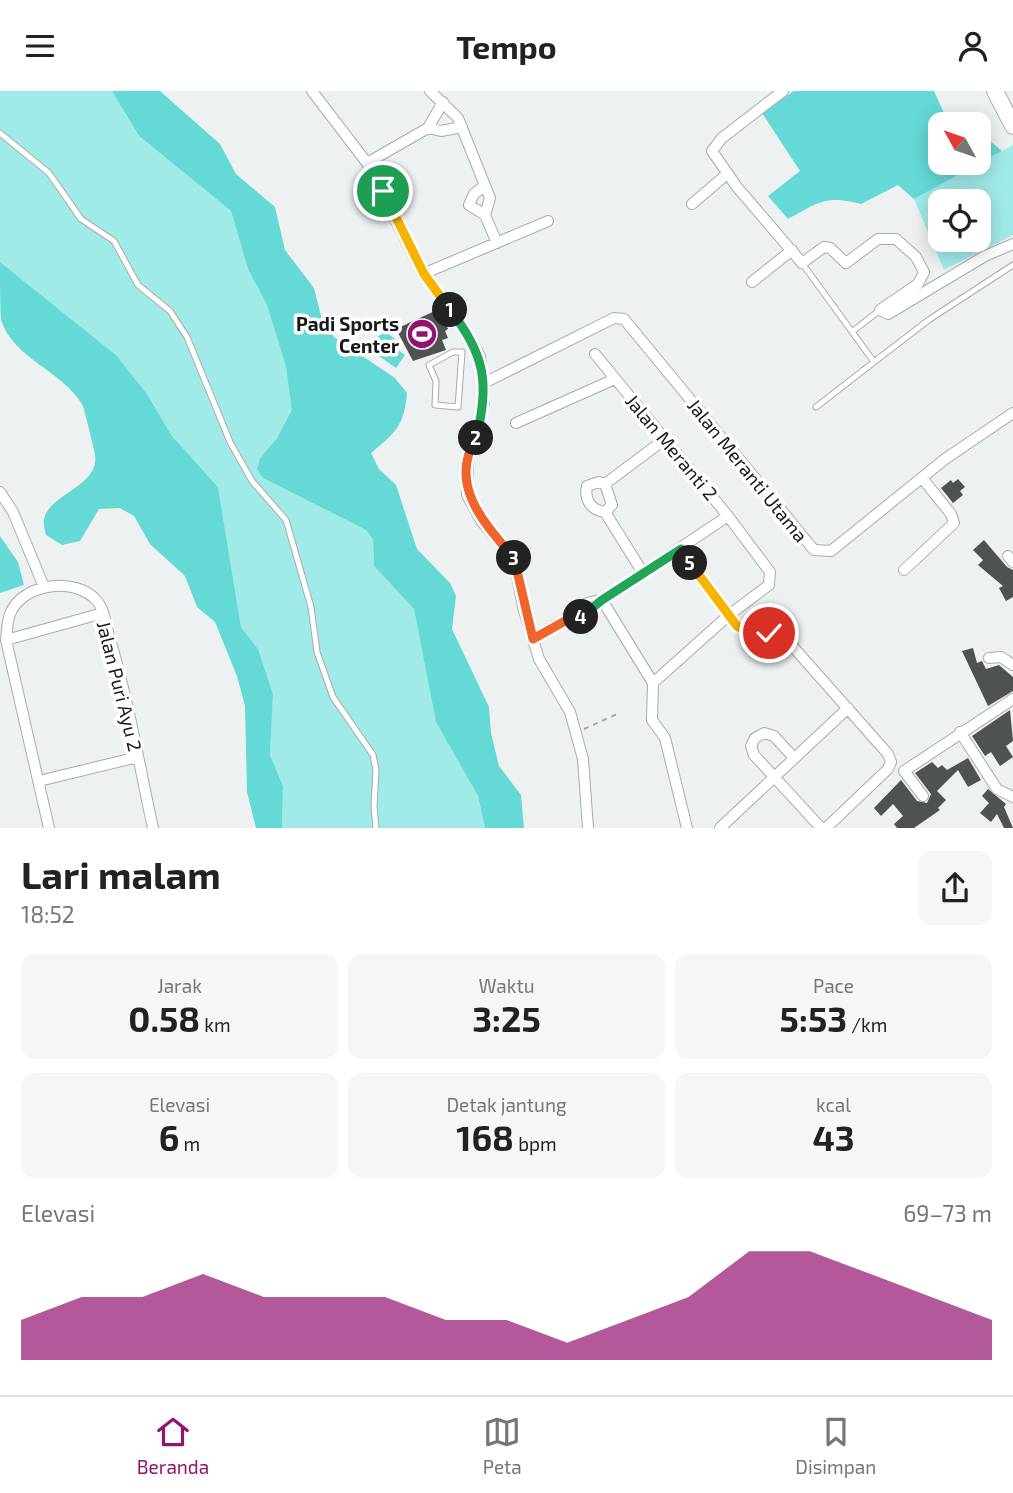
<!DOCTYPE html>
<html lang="id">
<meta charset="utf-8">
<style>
:root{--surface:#fff;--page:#f6f6f6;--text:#222;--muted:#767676;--line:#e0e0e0;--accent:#93146f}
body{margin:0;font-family:"Exo 2",sans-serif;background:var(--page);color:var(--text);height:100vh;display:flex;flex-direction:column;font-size:26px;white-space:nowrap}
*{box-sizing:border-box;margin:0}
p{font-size:23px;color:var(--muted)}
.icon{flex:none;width:38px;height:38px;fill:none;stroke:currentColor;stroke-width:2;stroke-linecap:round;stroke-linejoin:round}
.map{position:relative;height:737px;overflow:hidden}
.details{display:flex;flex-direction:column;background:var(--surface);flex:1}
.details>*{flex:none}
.needle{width:46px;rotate:310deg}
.buttons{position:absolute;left:928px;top:21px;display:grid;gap:14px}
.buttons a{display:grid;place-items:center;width:63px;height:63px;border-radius:14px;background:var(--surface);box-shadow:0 4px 18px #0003;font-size:35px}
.pin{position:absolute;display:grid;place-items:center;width:60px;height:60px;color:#fff;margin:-30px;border:4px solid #fff;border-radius:50%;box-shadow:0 2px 7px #0007}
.km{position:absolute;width:35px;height:35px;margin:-18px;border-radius:50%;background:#222;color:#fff;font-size:19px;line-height:35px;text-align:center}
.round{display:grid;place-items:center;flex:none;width:74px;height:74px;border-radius:14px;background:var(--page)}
.summary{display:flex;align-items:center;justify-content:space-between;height:119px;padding:0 21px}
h1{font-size:38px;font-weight:700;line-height:52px}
.stats{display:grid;grid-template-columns:repeat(3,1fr);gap:10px;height:119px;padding:7px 21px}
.stats div{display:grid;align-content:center;border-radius:14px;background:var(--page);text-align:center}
.stats b{font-size:35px;font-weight:700}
.stats small{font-size:19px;font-weight:400}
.stats p{font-size:19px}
.chart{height:196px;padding:14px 21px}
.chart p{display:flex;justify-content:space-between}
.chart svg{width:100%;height:126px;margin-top:7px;fill:var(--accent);opacity:.7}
header{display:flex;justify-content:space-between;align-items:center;height:91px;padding:0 21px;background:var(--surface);font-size:32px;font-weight:700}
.tabs{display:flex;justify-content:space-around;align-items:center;height:98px;border-top:2px solid var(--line);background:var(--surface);font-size:19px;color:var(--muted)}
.tabs a{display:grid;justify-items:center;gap:4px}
.tabs .active{color:var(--accent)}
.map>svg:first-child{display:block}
</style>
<header><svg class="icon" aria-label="menu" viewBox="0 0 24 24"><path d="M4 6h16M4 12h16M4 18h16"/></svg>Tempo<svg class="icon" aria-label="person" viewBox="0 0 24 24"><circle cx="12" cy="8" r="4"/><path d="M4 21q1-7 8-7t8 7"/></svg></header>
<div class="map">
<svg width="1013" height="737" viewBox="0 0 1013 737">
<rect width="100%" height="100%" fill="#edf1f1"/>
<path fill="#a0ebe8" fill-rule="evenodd" d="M 0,0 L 112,0 L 139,45 L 231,120 L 248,178 L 267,214 L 286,276 L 293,319 L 277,347 L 260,367 L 257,378 L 263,387 L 366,439 L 373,448 L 374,475 L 414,518 L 436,630 L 478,705 L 485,737 L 282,737 L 283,695 L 270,664 L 273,603 L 258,558 L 241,536 L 218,396 L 172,345 L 147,303 L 116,264 L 0,171 Z
M 1013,54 L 1013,144 L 944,179 L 914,108 ZM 940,110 L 978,110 L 978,149 L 940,149 Z"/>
<path fill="#64d9d6" d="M 112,0 L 160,0 L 220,53 L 236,83 L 275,116 L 285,159 L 314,197 L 322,229 L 334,246 L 395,287 L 407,302 C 404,335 396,341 371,362 L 379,378 L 396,394 L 417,458 L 450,492 L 456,505 L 452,538 L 489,616 L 491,642 L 499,675 L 521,704 L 524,737 L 485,737 L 478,705 L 436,631 L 414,518 L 374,475 L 373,448 L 366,439 L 263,387 L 257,378 L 260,367 L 277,347 L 292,319 L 286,276 L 267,214 L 248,178 L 231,120 L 139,45 Z
M 794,0 L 934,0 L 949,33 L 940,33 L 940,72 L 978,72 L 978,40 L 1002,60 L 914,108 L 898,94 L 861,113 C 826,104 819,111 788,128 L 768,105 L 800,80 L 762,22 Z
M 0,171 L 116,264 L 147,303 L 172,345 L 218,396 L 241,536 L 258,558 L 273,603 L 270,664 L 283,695 L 282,737 L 256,737 L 247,701 L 245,615 L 237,585 L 215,531 L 197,516 L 185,485 L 150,453 L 134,425 L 120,417 L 99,418 L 80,450 L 62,454 L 46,444 C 45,439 43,433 44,428 C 49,403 100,395 95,364 C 94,358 84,316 82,313 C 61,279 14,268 1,229 C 0,213 0,188 0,171 Z
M 386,241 L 396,249 L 392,255 L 405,264 L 396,277 L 363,254 Z
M 0,445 L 18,471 L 24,494 L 0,502 Z"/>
<path fill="#4f5252" d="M 439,218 L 448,238 L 445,240 L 448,247 L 442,249 L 446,259 L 413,270 L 396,238 Z
M 958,388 L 965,396 L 960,400 L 963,404 L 953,412 L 941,397 L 951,389 L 953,392 Z
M 984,449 L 1007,476 L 1013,479 L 1013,506 L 1006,510 L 999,497 L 1003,495 L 978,474 L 983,469 L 973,459 Z
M 973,557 L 977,572 L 982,570 L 986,578 L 999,574 L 1013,586 L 1013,600 L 988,615 L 962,560 Z
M 1010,619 L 1013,650 L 1006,655 L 1013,666 L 1000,675 L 991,661 L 985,665 L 972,645 Z
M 968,667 L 981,689 L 968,696 L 958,679 L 937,700 L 946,709 L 938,717 L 940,719 L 914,737 L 897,737 L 894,733 L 903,725 L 893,713 L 881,725 L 874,717 L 901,689 L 917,710 L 927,712 L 931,703 L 915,682 L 932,671 L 938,677 L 942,674 L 947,679 Z
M 988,698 L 1006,713 L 1004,716 L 1013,737 L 1004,737 L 997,723 L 991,731 L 980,722 L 989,712 L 982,705 Z"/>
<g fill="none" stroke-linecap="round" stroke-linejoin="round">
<g stroke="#a7abab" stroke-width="7">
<path id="lane" d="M 0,42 L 49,82 L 81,128 L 114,150 L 138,194 L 170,220 L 187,246 L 230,351 L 252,390 L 286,429 L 311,516 L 317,561 L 333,606 L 373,664 L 376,679 L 374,715 L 376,737
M 802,172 L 874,271 L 930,228 L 1013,174
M 853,240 L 880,219
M 453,261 L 462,261 L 458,316 L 435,314 L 436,290 L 429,274 Z
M 816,316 L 874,271"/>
</g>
<g stroke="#a7abab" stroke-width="12">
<path id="street" d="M 312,0 L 367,72 L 423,183 L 462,235 L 480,265 L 484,312 L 468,369 L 467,404 L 482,431 L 514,468 L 523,516 L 539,568 L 570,621 L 583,668 L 588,737
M 430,0 L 458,27 L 490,107 L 485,124 L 497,152
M 783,0 L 722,47 L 712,60 L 737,96 L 802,172 L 824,156 L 830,157 L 846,172 L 878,148 L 896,148 L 916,166 L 924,181 L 918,193 L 880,219 L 888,223 L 985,165 L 1013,153
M 443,11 L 428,37 L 441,40 L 462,36
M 367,72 L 428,37
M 484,95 L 474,103 L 469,114 L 485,124
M 692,113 L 727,83
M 423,183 L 548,130
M 752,191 L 792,159
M 595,263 L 728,425 L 770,481 L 769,494 L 729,524 L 653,592
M 484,292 L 614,227 L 624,228 L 814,459 L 831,460 L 945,368 L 1013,322
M 516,332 L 615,288
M 605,393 L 612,414 L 605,421 C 591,419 584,409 587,395 L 599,391 L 605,393 L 665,348
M 0,401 L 13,421 L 44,496
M 605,421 L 643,482
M 681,458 L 737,535 C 757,550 770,535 787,549 L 888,663 L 891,671 L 888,678 L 826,737
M 1008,465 L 1013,471
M 904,479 L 954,432 L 951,423 L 922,387
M 602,509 L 653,592 L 652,629 L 665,647 L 687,737
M 564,530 C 575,516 585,511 602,509
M 533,548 C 542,542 552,535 563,531 C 579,524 589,523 602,509 L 728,425
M 6,549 L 103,522
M 989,567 L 1001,566 L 1013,574
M 960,641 L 997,698 L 1013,706
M 794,667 L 774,645 L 764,642 L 755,647 L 751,655 L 754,664 L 821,737
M 39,690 L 138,666
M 923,705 L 904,680 L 1013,608
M 49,737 L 6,549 C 7,541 7,531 10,523 C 22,492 76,485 97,510 C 104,518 106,534 109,545 C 128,607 139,673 153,737
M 720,737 L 848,617"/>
</g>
<g stroke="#a7abab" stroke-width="18">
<path id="secondary" d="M 995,0 L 1013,35"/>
</g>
<path stroke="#a5a8a8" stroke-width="2" stroke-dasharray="5 5" stroke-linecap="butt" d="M 584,638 L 617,623"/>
<use href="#lane" stroke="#fff" stroke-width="5"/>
<use href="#street" stroke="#fff" stroke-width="10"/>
<use href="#secondary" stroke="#fff" stroke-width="16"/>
</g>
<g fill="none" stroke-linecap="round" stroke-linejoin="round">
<g stroke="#fff" stroke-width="14">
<path id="split-1" d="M 383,100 L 424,183 L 450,219"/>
</g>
<g stroke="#fff" stroke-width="14">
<path id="split-2" d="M 450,219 C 485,263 490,293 476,347"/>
</g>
<g stroke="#fff" stroke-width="14">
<path id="split-3" d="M 476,347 C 448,394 484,432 514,467"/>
</g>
<g stroke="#fff" stroke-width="14">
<path id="split-4" d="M 514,467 L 533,548 L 565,530 L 581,526"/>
</g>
<g stroke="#fff" stroke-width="14">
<path id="split-5" d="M 581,526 L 602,509 L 681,458 L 690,472"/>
</g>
<g stroke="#fff" stroke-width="14">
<path id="split-6" d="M 690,472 L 737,535 L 756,545 L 769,542"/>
</g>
<use href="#split-1" stroke="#f5b400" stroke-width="9"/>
<use href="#split-2" stroke="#22a559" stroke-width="9"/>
<use href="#split-3" stroke="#f0652b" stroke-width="9"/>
<use href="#split-4" stroke="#f0652b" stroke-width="9"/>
<use href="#split-5" stroke="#22a559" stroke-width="9"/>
<use href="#split-6" stroke="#f5b400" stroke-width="9"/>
</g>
<defs>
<g id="stadium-disc" transform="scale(1.575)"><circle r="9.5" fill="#93146f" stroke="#fff"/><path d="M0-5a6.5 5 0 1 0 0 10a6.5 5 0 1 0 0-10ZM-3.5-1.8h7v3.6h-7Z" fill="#fff"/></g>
</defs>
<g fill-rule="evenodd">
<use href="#stadium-disc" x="422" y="243"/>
</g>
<g text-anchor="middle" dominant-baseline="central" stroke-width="7" stroke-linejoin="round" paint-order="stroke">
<g font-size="19" font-weight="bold" fill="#181919" stroke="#fff" text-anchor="end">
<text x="399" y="232">Padi Sports<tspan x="399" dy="22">Center</tspan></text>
</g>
<g font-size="19" fill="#181919" stroke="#fff">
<text transform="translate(672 356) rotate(50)">Jalan Meranti 2</text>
<text transform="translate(748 379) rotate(51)">Jalan Meranti Utama</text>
<text transform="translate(120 595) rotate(76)">Jalan Puri Ayu 2</text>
</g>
</g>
</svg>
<div class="buttons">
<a><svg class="needle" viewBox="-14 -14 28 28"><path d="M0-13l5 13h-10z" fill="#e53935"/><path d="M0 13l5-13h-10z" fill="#767676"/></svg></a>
<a><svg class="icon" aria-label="locate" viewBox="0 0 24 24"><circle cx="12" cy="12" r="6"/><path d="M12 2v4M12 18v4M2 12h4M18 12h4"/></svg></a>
</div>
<div class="pin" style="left:383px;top:100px;background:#1e9e55"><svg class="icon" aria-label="arrive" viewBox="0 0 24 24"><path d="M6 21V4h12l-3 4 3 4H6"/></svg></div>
<div class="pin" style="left:769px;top:542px;background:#d93025"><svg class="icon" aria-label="check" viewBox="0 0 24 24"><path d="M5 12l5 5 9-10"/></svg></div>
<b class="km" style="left:450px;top:219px">1</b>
<b class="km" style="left:476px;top:347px">2</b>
<b class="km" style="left:514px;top:467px">3</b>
<b class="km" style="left:581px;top:526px">4</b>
<b class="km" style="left:690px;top:472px">5</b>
</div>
<section class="details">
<div class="summary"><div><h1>Lari malam</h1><p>18:52</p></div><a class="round"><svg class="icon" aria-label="share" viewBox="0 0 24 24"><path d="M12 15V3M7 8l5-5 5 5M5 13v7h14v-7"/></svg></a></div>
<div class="stats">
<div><p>Jarak</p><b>0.58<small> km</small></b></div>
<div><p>Waktu</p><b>3:25</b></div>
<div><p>Pace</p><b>5:53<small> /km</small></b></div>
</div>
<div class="stats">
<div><p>Elevasi</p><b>6<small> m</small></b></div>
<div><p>Detak jantung</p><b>168<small> bpm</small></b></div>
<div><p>kcal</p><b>43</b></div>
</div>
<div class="chart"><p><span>Elevasi</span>69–73 m</p>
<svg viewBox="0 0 160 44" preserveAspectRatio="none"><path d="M0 44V30L10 22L20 22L30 14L40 22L50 22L60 22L70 30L80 30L90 38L100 30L110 22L120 6L130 6L140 14L150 22L160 30V44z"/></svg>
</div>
</section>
<nav class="tabs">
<a class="active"><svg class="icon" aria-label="home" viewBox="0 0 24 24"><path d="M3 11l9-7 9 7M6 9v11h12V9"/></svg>Beranda</a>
<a><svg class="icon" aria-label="map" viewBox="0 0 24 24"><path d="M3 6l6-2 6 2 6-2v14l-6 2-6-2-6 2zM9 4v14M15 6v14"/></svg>Peta</a>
<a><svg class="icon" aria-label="saved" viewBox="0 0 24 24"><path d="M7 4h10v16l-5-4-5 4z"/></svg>Disimpan</a>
</nav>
